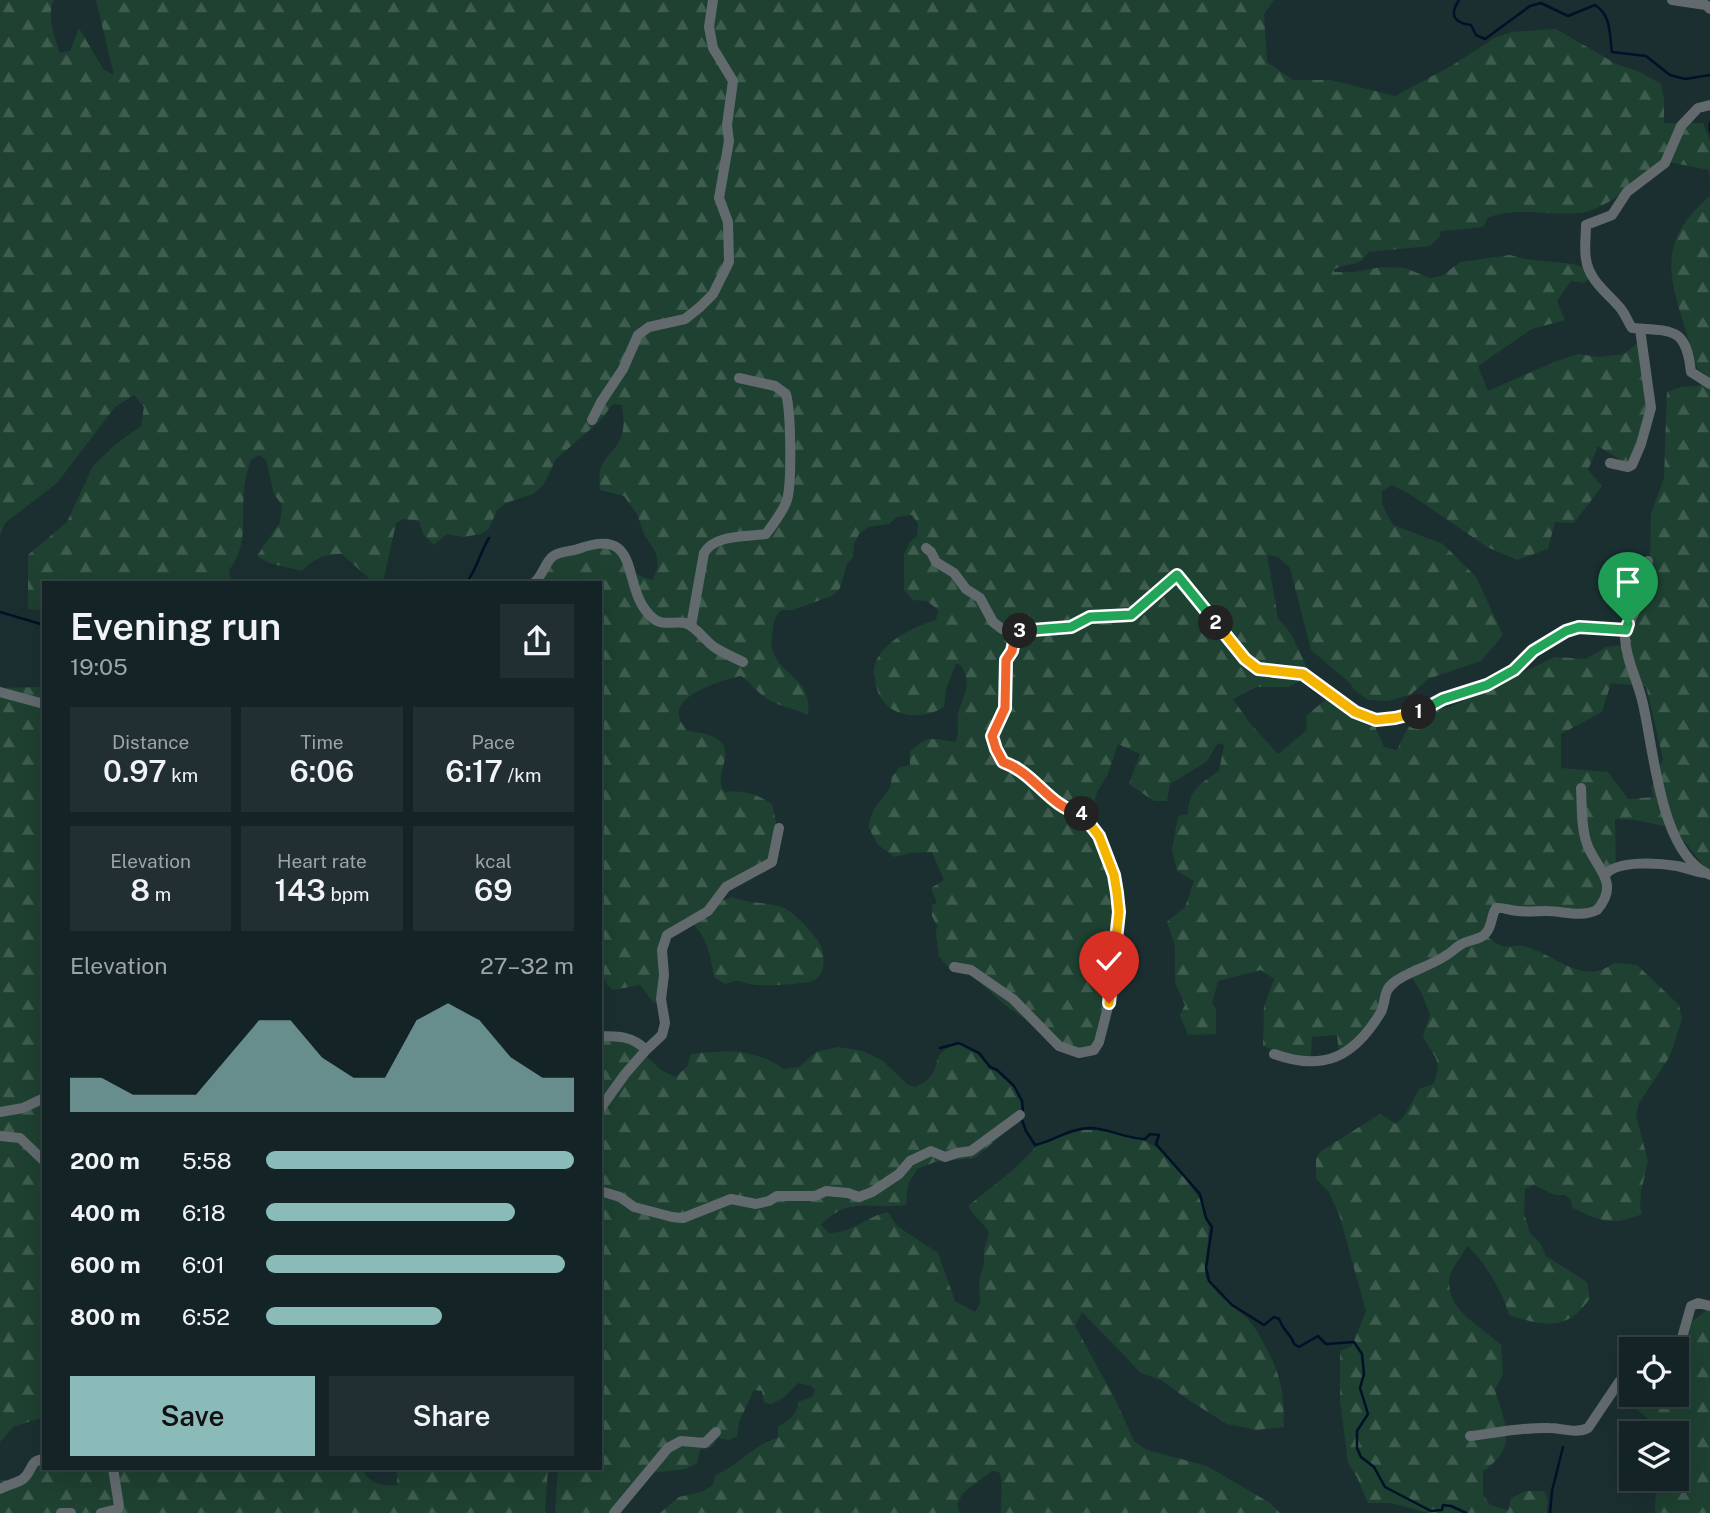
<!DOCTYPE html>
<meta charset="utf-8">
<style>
:root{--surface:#142325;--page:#212f32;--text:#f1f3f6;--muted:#9da4a7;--line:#334042;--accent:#8bbbb9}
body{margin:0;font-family:"Public Sans",sans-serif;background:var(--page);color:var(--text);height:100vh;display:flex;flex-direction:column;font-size:26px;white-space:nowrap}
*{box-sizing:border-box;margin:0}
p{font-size:23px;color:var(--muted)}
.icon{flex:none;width:38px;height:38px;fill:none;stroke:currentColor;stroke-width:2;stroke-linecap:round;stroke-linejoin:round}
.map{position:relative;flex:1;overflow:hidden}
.details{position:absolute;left:42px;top:581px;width:560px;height:889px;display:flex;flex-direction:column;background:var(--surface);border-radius:0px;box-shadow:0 7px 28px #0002,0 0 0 2px var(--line)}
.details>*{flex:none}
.fabs{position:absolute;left:1619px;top:1337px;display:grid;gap:14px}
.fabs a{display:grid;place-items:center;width:70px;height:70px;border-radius:0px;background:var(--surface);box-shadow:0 7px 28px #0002,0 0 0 2px var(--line);font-size:35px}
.pin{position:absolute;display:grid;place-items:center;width:60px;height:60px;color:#fff;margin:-72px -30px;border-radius:50% 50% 50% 0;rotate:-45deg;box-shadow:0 0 7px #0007}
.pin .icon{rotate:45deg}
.km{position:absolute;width:35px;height:35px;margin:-18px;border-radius:50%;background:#222;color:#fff;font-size:19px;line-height:35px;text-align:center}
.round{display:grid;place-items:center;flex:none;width:74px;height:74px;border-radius:0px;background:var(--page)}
.head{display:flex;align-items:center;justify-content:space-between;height:119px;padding:0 28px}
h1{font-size:38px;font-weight:600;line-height:52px}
.figures{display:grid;grid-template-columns:repeat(3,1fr);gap:10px;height:119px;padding:7px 28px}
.figures div{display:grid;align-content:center;border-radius:0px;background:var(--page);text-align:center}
.figures b{font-size:30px;font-weight:600}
.figures small{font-size:19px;font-weight:400}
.figures p{font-size:19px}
.chart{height:196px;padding:14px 28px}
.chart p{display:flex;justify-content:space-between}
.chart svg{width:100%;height:126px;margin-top:7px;fill:var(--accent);opacity:.7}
.cta{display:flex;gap:14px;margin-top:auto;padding:14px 28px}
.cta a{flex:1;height:80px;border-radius:0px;background:var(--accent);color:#111;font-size:28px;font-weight:600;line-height:80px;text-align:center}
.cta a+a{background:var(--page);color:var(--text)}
ul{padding:0 28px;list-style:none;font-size:23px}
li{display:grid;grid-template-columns:112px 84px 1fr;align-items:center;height:52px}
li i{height:18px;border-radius:9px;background:var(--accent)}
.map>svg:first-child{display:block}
</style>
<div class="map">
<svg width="1710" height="1513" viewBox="0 0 1710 1513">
<defs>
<pattern id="forest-firs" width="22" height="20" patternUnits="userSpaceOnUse" patternTransform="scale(1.75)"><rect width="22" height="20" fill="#1e4131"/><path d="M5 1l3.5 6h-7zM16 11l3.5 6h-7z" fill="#3e5d4f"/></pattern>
</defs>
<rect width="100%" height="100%" fill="#1b2f31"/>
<path fill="url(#forest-firs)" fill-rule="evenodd" d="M 0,0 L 54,0 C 46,16 55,38 60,53 L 70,51 L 79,28 L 103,69 L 114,75 L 96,0 L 1274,0 L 1264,14 L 1267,62 L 1293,80 L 1331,80 L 1395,96 L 1453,65 L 1496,37 L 1512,32 L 1556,29 L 1618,65 L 1638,71 L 1661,84 L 1664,99 L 1664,123 L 1703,123 L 1710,141 L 1710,181 L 1709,170 L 1664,161 C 1645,177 1604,211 1580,213 C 1549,216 1516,206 1487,218 L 1484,227 L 1441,231 L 1439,238 L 1430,246 L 1368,252 C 1361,268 1345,262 1333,270 L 1335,272 L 1354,272 L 1382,267 L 1405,268 L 1430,278 L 1442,276 L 1460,262 L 1510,255 L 1525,259 L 1573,264 L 1584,268 L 1590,277 L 1584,283 L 1571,281 L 1557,301 L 1565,320 L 1532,329 L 1478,366 L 1488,391 L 1554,362 L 1578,354 L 1599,357 L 1624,354 L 1639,342 L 1647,413 L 1640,438 L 1627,464 L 1598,446 L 1588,470 L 1602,486 L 1574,523 L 1555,522 L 1548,549 L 1517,560 L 1487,547 L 1411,495 L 1392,485 L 1382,491 L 1382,504 L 1393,525 L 1443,544 L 1476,577 L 1503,635 L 1481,661 L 1428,679 L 1410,695 L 1388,701 L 1368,700 L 1354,690 L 1350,683 L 1311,650 L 1290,568 L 1278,557 L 1267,555 L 1278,618 L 1291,634 L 1311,676 L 1288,687 L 1257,687 L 1233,699 L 1249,722 L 1278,754 L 1307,730 L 1306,716 L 1330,696 L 1376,717 L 1376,729 L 1384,747 L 1397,750 L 1410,723 L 1409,715 L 1450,707 L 1555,657 L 1586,659 L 1606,647 L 1624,645 L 1637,620 L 1650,572 L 1651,513 L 1664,478 L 1667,392 L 1681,387 L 1699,386 L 1706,379 L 1705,374 L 1698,369 L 1694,360 C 1678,292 1645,251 1710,196 L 1710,874 L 1674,828 L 1635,820 L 1615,819 L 1616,868 L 1609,880 L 1609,898 L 1605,908 L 1598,914 L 1499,912 L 1488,937 C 1492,940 1497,944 1502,946 C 1508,948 1517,944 1523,946 C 1556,954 1582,987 1614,963 L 1637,965 L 1679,1005 L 1682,1019 L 1670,1056 L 1639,1103 L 1636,1116 L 1648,1161 L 1641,1192 L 1640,1206 L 1642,1214 C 1613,1226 1601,1222 1573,1208 L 1570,1199 L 1565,1195 L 1555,1195 L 1534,1185 L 1525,1189 L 1524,1213 L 1530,1233 L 1540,1243 L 1546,1256 L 1587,1282 L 1590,1298 C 1567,1332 1544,1326 1509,1315 C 1504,1295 1483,1258 1467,1246 C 1463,1255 1452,1267 1450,1276 C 1443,1309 1481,1326 1501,1345 L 1503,1374 L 1495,1390 C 1505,1424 1519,1447 1483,1471 L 1483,1494 L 1490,1505 L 1508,1510 L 1511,1498 L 1526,1491 L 1544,1491 L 1548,1501 L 1546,1513 L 1428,1513 L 1391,1503 L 1368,1503 L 1357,1477 L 1348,1463 L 1340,1400 L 1340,1351 L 1352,1346 L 1366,1311 L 1339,1214 L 1328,1191 L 1316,1179 L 1316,1158 L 1321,1151 L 1380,1114 L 1396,1124 L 1405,1115 L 1419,1089 L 1433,1084 C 1445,1060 1432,1056 1423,1036 L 1430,1015 L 1421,992 L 1411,976 L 1396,988 L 1390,994 L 1387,1006 L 1339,1054 L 1337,1035 L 1312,1037 L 1311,1059 L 1289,1056 L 1263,1046 L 1264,1006 L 1274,979 L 1261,970 L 1218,981 L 1212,1003 L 1216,1009 L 1216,1034 L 1188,1035 L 1180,1015 L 1185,1005 L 1175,982 L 1175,946 L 1167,922 L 1185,907 L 1194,881 L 1177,871 L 1172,850 L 1178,816 L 1188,814 C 1189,789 1200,784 1219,771 L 1224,745 L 1218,743 L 1206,762 L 1170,784 L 1167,801 L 1154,801 L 1129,784 L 1140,754 L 1118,744 L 1108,774 L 1097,792 L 1090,818 L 1096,838 L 1112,849 L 1121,879 L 1117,937 L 1101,1043 L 1080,1058 L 1005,1005 L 968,972 L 948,967 L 939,956 L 936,934 L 937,926 L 932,916 L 932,905 L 937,903 L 931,888 L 944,880 L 932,852 L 910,853 L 895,857 L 878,845 L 868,826 L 874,809 L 890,788 L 892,777 L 900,767 L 910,765 L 910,752 C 926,734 934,739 955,742 C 961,730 956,725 958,714 C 963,693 973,687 961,665 L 956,664 L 946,689 L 944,707 C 916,724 878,715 875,679 C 875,676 873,672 874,668 C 880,642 913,627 936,620 L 938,610 L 927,601 L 913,600 L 904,590 L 904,555 L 909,543 L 917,536 L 918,524 L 912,515 L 897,517 L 889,524 L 868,527 L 859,534 L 854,544 L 853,557 L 847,564 L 840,588 L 834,595 L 793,610 L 782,610 C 775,615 774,621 773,629 C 762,676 814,669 808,715 C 796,709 782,707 771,701 C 759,695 752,684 741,676 C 724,680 684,691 679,710 C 677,718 683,725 687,731 C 756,738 707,772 725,792 C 743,790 757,794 772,804 L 777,827 L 772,857 L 727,885 L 718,902 L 732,897 C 751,905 768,901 784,908 C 793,911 818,938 821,946 C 826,959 825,979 809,982 C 798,984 760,987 750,984 C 737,981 739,979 725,984 L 714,977 C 711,955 705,930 685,918 L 666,933 L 658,1001 L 654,1003 L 640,985 L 613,990 L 607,985 L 600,972 L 600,583 L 540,583 L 554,559 C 569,555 606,539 619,554 C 621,557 621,561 623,564 C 629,572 644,578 653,580 L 658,566 L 656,553 L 644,534 L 637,514 L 624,496 L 600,490 C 596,454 614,459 622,434 C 625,425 623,414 622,405 L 613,404 L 600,421 L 556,459 L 544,484 L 533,494 L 506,503 L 497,510 L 489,529 L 481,534 L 463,537 L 447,534 L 434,545 L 423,534 L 419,521 L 404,519 L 396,523 L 384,578 L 373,582 L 342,554 C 325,553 314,559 302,571 L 269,563 L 257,556 L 280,522 L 282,505 L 274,494 L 266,460 L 259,455 L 251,460 C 249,467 246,474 245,482 C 240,511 250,546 229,570 L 232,583 L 44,583 L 44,610 L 28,609 L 28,555 L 67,522 L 93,466 L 116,444 L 141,426 L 144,407 L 134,395 L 115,407 L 57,483 L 5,523 L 0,536 ZM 1611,683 L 1646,686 L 1663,759 L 1651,788 L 1654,797 L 1628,799 L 1608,772 L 1561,768 L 1561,734 L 1602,712 Z
M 40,687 L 44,688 L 44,1417 L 13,1427 L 0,1442 L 0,688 Z
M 600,1040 L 622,1041 L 635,1046 L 661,1070 L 675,1077 L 687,1067 L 691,1054 C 723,1050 756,1048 783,1069 L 799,1067 L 816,1052 L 838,1047 L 863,1051 L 883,1061 L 908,1085 L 916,1087 C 920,1084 928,1081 930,1077 C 943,1061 929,1054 958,1044 L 979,1055 L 990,1068 L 997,1071 L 1014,1087 L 1021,1103 L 1021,1111 L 1011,1127 L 975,1158 L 935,1162 L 917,1169 L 908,1183 L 906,1205 C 870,1210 849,1195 821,1225 L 829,1233 C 853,1233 867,1216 888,1212 L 897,1226 L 938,1253 L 955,1301 L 975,1312 L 980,1304 L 979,1281 L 984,1264 L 984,1250 L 989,1233 C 983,1221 973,1217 968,1206 L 1013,1170 L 1040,1143 L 1083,1130 L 1109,1130 L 1125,1134 L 1147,1142 L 1157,1148 L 1182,1174 L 1200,1200 L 1209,1228 L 1205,1276 C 1215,1295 1233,1305 1248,1319 C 1254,1326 1259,1334 1263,1342 C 1281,1375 1284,1390 1284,1427 L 1257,1430 L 1227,1424 L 1187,1399 L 1161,1380 L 1141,1373 L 1082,1312 L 1075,1326 L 1114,1397 L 1134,1441 L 1147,1450 L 1207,1466 L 1270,1503 L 1280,1513 L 1001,1513 C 1000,1499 1004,1484 999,1472 L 992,1471 L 963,1493 L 957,1504 L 960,1513 L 660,1513 L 679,1497 L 701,1492 L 712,1486 L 716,1475 C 739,1465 754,1444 778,1438 L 778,1427 C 788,1420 798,1415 798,1402 L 812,1397 L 815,1390 L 811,1386 L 798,1383 L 783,1398 L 771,1404 L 764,1403 L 762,1391 L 754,1390 L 739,1422 L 737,1436 L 729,1440 L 718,1438 L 712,1447 L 700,1450 L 697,1463 L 686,1469 L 652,1473 L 611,1513 L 555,1513 L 558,1468 L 600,1468 Z
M 1707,1310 L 1710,1310 L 1710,1513 L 1655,1513 L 1656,1479 L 1676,1479 L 1676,1433 L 1651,1433 L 1649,1419 L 1622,1399 L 1631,1388 L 1631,1395 L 1676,1395 L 1677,1353 L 1689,1324 Z
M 44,1461 L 44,1468 L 362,1468 C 369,1484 380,1486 397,1485 L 397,1468 L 548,1468 L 545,1513 L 0,1513 L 0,1480 L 19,1482 Z"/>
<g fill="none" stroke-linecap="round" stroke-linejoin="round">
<path stroke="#001128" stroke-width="2.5" d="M 1459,0 C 1449,15 1454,23 1471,25 L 1476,35 L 1485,39 L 1530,6 L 1541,3 L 1568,16 L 1595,5 C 1612,16 1609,34 1612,52 L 1646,56 L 1670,75 L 1685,79 L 1710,75
M 1710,123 L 1710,131
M 417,583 L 420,580 L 439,583
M 466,583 C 477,570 480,552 489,538
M 0,612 L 44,625
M 940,1048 L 959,1043 L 979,1053 L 990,1067 L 997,1070 L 1014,1086 L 1022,1101 L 1023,1111
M 1021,1117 L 1026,1131 L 1035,1145 C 1054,1141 1068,1129 1089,1128 C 1109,1128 1126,1139 1145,1139 L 1150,1134 L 1159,1135 L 1156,1144 L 1200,1194 L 1206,1218 L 1212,1227 L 1206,1268 L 1209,1281 L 1232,1305 L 1264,1325 L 1274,1317 L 1279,1319 C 1284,1333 1291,1333 1294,1344 L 1299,1347 L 1318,1336 L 1326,1344 L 1354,1342 L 1362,1354 L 1364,1374 L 1360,1388 L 1368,1414 L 1357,1431 L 1357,1448 L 1361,1457 L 1374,1467 L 1385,1487 L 1431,1511 L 1442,1510 L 1443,1505 L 1451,1506 L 1466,1513
M 1550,1513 L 1552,1491 L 1563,1447"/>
<path stroke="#626a6e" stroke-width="10" d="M 1672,0 L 1706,5 L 1710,9
M 1710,105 L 1698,108 L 1681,126 L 1665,163 L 1627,192 L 1612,215 L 1586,225 C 1586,236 1584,248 1586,259 C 1589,281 1608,293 1621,309 C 1625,314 1628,322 1632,328 C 1673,331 1686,327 1691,372 L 1710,384
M 592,420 L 601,402 L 623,369 L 638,335 L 649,327 L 685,319 L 700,307 L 713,294 L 729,262 L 728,222 L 719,198 L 729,141 L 727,125 L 733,81 L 713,48 L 709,27 L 713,0
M 1610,463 L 1628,467 L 1632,465 L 1641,444 L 1651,408 L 1640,329
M 926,548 L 931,552 L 936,562 L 954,573 L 966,589 L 980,598 L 993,622 L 1002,629 L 1016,632 L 1071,627 L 1090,617 L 1131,615 L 1177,575 L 1245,659 L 1258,669 L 1303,674 L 1355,712 L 1376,720 L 1395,718 L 1423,711 L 1443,699 L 1487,685 L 1514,670 L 1533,651 L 1566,631 L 1579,627 L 1626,630
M 1648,561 C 1645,577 1642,593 1636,608 C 1633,618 1625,627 1625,638 C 1626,660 1637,679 1642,700 C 1654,746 1659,854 1710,875
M 534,583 C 543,575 545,563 552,557 C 559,551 569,552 578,549 C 646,524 618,591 654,619 C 663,626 674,621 685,623 C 697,627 704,640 714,647 C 723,653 733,657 743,662
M 691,626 L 704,553 C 715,534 746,537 766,534 C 773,524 783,512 787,500 C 792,482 791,412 786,394 L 775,386 L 739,378
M 0,692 L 44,704
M 1606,874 C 1618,860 1659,863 1677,866 C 1687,868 1695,872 1705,873
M 954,967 L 971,970 L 1013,999 L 1059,1046 L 1079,1053 L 1094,1050 L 1099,1042 L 1109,1003 L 1119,912 L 1113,875 L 1099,837 L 1081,813 C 1049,808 1034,773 1003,762 L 996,749 L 992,736 L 1005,708 L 1006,660 L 1012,651 L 1016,632
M 600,1036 C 618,1036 633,1036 646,1050 L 625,1074 L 600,1109
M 646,1050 L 662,1035 L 665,1023 L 661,999 L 664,975 L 662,950 L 667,935 L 708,911 L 726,887 L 772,862 L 779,828
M 1274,1054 C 1324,1072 1354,1057 1381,1012 C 1386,1002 1383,991 1393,983 C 1408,971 1429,967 1445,956 C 1451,953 1456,947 1462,944 C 1469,940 1482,939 1486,933 C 1492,927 1491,916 1496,908 C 1504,907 1510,911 1518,911 C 1527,912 1537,911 1546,911 C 1564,911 1580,918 1597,910 C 1621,882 1596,869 1587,844 C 1581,828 1582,806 1581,788
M 0,1112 L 23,1108 L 44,1098
M 0,1136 L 20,1138 L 44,1161
M 600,1191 L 620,1197 L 634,1207 L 672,1217 L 683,1218 L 731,1199 L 756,1204 L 769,1201 L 777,1196 L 815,1196 L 826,1191 L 848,1193 L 859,1197 L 872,1192 L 899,1174 L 910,1161 L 931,1151 L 945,1157 L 957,1153 L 971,1151 L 1020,1115
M 1671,1349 L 1681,1341 L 1691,1306 L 1698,1303 L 1710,1306
M 1470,1436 C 1496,1433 1523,1427 1549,1428 C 1562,1428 1576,1434 1588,1428 L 1619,1382 L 1631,1371
M 0,1489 C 7,1485 17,1483 23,1479 C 33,1471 29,1460 44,1459
M 61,1513 L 71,1513
M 101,1513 L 118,1509 L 119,1506 L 113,1468
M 614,1513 L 668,1448 L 681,1441 L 705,1443 L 716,1432"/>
</g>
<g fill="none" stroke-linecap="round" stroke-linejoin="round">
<g stroke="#fff" stroke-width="14">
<path id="split-1" d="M 1419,712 L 1443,699 L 1487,685 L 1514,670 L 1533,651 L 1566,631 L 1579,627 L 1626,630 L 1628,624"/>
</g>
<g stroke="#fff" stroke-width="14">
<path id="split-2" d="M 1216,623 L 1245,659 L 1258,669 L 1303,674 L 1355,712 L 1376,720 L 1395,718 L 1419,712"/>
</g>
<g stroke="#fff" stroke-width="14">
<path id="split-3" d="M 1020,631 L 1071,627 L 1090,617 L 1131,615 L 1177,575 L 1216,623"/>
</g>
<g stroke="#fff" stroke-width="14">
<path id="split-4" d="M 1020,631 L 1016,632 L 1012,651 L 1006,660 L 1005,708 L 992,736 L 996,749 L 1003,762 C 1037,774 1047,806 1082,814"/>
</g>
<g stroke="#fff" stroke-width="14">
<path id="split-5" d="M 1082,814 L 1099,836 L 1114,875 L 1117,893 L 1119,912 L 1109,1003"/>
</g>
<use href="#split-1" stroke="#22a559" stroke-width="9"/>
<use href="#split-2" stroke="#f5b400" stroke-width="9"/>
<use href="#split-3" stroke="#22a559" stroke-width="9"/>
<use href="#split-4" stroke="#f0652b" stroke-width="9"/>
<use href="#split-5" stroke="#f5b400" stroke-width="9"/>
</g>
</svg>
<div class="fabs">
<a><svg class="icon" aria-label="locate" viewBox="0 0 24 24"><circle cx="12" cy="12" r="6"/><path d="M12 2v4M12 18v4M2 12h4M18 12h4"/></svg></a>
<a><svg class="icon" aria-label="layers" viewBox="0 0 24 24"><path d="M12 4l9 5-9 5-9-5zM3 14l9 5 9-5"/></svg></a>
</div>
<div class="pin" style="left:1628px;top:624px;background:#1e9e55"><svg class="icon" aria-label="arrive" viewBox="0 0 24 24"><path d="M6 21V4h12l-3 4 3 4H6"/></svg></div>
<div class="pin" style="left:1109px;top:1003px;background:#d93025"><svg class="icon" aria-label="check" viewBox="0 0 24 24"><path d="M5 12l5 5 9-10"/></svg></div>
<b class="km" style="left:1419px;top:712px">1</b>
<b class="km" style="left:1216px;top:623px">2</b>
<b class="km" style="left:1020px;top:631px">3</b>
<b class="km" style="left:1082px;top:814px">4</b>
<section class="details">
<div class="head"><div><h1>Evening run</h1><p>19:05</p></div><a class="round"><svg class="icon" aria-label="share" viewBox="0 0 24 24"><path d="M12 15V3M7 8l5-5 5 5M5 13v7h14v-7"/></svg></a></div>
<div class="figures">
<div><p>Distance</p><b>0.97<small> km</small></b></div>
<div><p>Time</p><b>6:06</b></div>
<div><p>Pace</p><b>6:17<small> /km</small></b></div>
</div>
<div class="figures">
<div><p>Elevation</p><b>8<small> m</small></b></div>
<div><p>Heart rate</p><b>143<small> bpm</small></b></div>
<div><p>kcal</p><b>69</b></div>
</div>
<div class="chart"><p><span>Elevation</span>27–32 m</p>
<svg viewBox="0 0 160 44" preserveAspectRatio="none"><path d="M0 44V32L10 32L20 38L30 38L40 38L50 25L60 12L70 12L80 25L90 32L100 32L110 12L120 6L130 12L140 25L150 32L160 32V44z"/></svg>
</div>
<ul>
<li><b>200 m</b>5:58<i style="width:100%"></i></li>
<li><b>400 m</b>6:18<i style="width:81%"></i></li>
<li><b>600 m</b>6:01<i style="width:97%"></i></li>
<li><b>800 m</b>6:52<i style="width:57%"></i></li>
</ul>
<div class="cta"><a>Save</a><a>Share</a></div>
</section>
</div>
